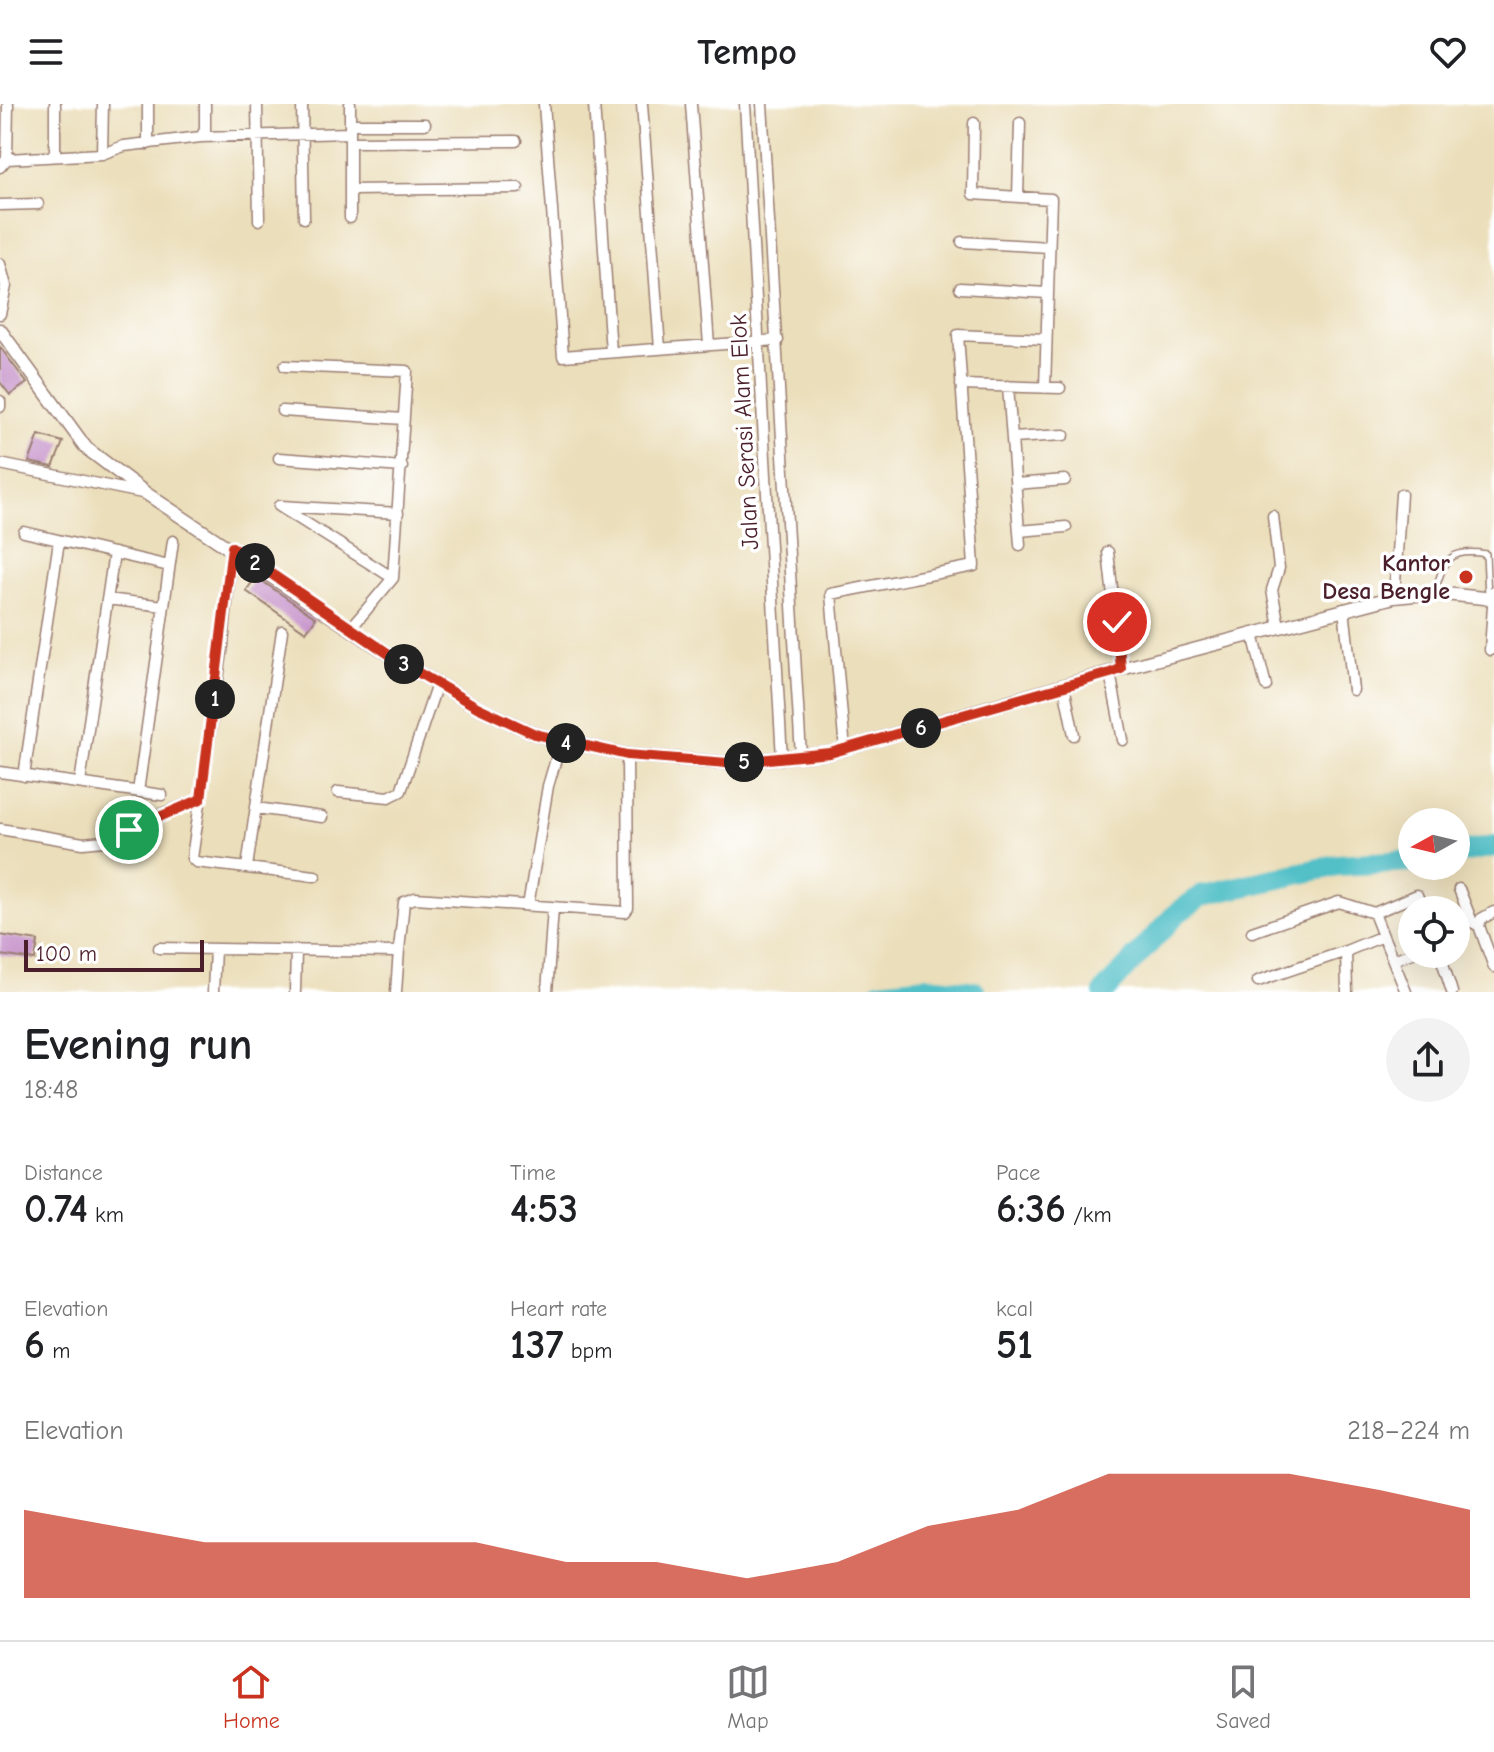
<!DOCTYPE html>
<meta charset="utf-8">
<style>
:root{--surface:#fff;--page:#f2f2f2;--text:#202124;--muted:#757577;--line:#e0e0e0;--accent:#c8321e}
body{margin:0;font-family:"Comic Neue",sans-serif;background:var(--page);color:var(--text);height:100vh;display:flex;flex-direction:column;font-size:30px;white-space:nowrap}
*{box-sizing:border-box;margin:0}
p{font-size:26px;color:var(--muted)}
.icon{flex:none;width:44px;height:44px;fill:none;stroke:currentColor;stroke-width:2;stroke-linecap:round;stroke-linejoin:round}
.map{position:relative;height:888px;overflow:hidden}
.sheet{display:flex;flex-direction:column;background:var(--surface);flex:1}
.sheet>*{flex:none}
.needle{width:52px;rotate:262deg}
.tools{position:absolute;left:1398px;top:704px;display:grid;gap:16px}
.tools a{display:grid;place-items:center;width:72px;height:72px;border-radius:50%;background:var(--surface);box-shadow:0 8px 32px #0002;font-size:40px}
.scale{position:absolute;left:24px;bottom:20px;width:180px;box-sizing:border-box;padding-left:8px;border:4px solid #4a1f2b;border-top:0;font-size:22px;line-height:28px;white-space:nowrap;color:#4a1f2b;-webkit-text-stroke:6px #fff;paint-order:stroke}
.pin{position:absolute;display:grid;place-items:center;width:68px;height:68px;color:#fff;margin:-34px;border:4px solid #fff;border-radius:50%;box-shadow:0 2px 8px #0007}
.km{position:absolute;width:40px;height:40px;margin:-20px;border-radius:50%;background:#222;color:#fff;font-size:22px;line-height:40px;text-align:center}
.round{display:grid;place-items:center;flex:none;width:84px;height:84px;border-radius:42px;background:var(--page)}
.headline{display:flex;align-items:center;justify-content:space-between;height:136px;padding:0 24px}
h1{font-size:44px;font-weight:700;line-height:60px}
.stats{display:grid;grid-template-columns:repeat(3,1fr);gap:12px;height:136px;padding:8px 24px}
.stats div{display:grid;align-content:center}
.stats b{font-size:40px;font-weight:700}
.stats small{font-size:22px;font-weight:400}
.stats p{font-size:22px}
.chart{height:224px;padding:16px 24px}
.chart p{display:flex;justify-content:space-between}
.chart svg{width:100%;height:144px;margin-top:8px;fill:var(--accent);opacity:.7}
header{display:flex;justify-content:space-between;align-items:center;height:104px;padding:0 24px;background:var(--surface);font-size:36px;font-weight:700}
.dock{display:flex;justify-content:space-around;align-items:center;height:112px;border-top:2px solid var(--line);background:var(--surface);font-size:22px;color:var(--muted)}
.dock a{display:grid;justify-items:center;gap:4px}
.dock .active{color:var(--accent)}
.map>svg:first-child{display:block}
</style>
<header><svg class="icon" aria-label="menu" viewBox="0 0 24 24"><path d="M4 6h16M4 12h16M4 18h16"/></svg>Tempo<svg class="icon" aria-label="heart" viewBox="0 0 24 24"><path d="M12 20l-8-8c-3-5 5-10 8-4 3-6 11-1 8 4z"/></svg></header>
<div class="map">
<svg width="1494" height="888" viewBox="0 0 1494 888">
<rect width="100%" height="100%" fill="#fff"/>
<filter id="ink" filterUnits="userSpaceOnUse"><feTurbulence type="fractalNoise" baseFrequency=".0125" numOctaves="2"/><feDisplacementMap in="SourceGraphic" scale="16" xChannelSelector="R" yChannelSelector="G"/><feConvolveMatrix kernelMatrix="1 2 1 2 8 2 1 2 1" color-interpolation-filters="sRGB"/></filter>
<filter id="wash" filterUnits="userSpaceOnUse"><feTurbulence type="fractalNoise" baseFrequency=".006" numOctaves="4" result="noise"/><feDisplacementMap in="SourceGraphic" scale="32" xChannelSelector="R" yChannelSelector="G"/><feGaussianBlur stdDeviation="1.8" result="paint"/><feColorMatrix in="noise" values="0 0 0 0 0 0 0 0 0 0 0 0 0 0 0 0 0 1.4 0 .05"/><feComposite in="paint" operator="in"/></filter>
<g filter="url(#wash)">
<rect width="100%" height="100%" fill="#ebdeba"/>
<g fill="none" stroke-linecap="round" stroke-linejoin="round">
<path stroke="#52c0c8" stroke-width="22" d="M 1456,749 L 1494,742
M 879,888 L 927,883 L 975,888
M 1104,888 L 1177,809 L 1203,791 L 1337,761 L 1412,757"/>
</g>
<g id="blocks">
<path fill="#c591c9" d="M 0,243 L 27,279 L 10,291 L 0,278 Z
M 39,331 L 63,338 L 53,363 L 29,358 Z
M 256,473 L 316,514 L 306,528 L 246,487 Z
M 0,831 L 38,837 L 35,856 L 0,851 Z"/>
</g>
</g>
<g filter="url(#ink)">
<use href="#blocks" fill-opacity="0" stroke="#9a7e72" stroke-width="2"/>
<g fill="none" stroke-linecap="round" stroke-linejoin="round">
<g stroke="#9a7e72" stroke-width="8">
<path id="service" d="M 1435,488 C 1444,455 1450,444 1486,450 L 1488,492"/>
</g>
<g stroke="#9a7e72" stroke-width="13">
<path id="minor" d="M 257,0 L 259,116
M 302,0 L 304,114
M 544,0 L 563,252 L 778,236
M 594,0 L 611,248
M 642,0 L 660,245
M 691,0 L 709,241
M 745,0 L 782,655
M 762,0 L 801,652
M 974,19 L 973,90 L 1051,95 L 1045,284
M 350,20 L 425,20
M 201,33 L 350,29
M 350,38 L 516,37
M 148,40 L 148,0
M 102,50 L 124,42 L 201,33 L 205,26 L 205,0
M 55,51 L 55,0
M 7,55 L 8,0
M 0,63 L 7,55 L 102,50 L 103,0
M 350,86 L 518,84
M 1018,93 L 1020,19
M 0,101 L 38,100
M 350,114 L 350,0
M 962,138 L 1049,143
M 0,160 L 6,182 L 0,210
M 960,184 L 1048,189
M 285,262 L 407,267 L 393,474 L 351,524
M 961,281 L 1060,284
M 1008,282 L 1020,441
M 0,297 L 0,303
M 282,307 L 404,315
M 1012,334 L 1064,331
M 279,354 L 402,363
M 0,360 L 147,390
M 1015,380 L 1065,376
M 279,402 L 393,474
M 281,402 L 398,409
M 1273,412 L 1279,464 L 1272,486 L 1279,522
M 1019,427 L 1066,423
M 24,428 L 169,462
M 232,443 L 223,541 L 192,754 L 196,758 L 315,772
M 1108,448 L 1121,565
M 1394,493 L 1401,390
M 107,495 L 164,502
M 1344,505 L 1353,586
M 1253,530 L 1266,582
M 1490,546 L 1494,487
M 1110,569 L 1123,636
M 1064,582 L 1074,631
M 845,646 L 831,490 L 974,462 L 958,231 L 1046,235
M 0,668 L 162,691
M 24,672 L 59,437
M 80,679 L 114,449
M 138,688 L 173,437
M 338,688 L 389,693 L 401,687 L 437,580
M 256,704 L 322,713
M 0,725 L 83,739 L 104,737 L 150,714 L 201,695
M 247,763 L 282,527
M 1459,785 L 1472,818 L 1479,822
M 528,802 L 548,682 L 561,638
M 1494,808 L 1481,815 L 1479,822 L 1494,863
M 1374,809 L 1417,791 L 1423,806
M 1252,828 L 1339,798 L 1374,809 L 1383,832
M 159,844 L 394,848 L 399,846 L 404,798 L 415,794 L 625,808 L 628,804 L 627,651
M 1440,850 L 1452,888
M 1258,877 L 1346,847
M 213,888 L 215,845
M 295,888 L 296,846
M 396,888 L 399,846
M 547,888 L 553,804
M 1347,888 L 1346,847 L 1383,832 L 1393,856
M 1406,888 L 1393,856 L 1412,849"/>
</g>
<g stroke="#9a7e72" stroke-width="15">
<path id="tertiary" d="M 0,226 L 86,344 L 147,390 L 402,559 L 477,603 L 535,630 L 627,651 L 727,659 L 830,649 L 1121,565 L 1394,493 L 1435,489 L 1494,495"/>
</g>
<use href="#service" stroke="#fff" stroke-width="5"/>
<use href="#minor" stroke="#fff" stroke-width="10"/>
<use href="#tertiary" stroke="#fff" stroke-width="12"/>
</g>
</g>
<g fill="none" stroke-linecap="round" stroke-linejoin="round" filter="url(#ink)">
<g stroke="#fff" stroke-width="16">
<path id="route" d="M 129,726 L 201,695 L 232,443 L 402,559 L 477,603 L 535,630 L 627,651 L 727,659 L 830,649 L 1110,569 L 1121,565 L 1117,518"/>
</g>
<use href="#route" stroke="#c8321e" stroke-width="10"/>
</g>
<circle fill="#c8321e" stroke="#fff" stroke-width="3" cx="1466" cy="473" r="8"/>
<g text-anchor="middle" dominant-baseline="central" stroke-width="7" stroke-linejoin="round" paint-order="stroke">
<g font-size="24" fill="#4a1f2b" stroke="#fff">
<text transform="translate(744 328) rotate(-93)">Jalan Serasi Alam Elok</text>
</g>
<g font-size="24" font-weight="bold" fill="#4a1f2b" stroke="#fff" text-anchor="end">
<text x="1450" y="459">Kantor<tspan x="1450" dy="28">Desa Bengle</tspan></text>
</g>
</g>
</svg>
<div class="tools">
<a><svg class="needle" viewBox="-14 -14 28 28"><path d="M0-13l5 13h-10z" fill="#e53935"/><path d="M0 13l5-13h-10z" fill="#757577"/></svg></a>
<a><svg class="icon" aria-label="locate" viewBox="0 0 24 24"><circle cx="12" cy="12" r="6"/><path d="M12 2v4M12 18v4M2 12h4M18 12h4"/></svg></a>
</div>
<div class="scale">100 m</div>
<div class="pin" style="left:129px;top:726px;background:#1e9e55"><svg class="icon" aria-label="arrive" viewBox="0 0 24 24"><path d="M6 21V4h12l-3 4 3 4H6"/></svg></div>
<div class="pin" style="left:1117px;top:518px;background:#d93025"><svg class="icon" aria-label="check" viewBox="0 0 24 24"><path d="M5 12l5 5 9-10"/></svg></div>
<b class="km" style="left:215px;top:595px">1</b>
<b class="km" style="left:255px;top:459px">2</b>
<b class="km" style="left:404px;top:560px">3</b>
<b class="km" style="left:566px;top:639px">4</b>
<b class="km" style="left:744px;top:658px">5</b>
<b class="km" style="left:921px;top:624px">6</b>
</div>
<section class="sheet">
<div class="headline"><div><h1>Evening run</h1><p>18:48</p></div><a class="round"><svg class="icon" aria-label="share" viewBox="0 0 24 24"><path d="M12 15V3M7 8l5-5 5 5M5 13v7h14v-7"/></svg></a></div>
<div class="stats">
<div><p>Distance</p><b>0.74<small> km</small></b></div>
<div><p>Time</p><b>4:53</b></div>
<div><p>Pace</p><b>6:36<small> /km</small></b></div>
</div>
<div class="stats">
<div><p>Elevation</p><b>6<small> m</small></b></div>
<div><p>Heart rate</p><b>137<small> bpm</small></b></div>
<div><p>kcal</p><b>51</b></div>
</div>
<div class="chart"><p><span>Elevation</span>218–224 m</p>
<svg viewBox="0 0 160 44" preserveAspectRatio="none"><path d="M0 44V17L10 22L20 27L30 27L40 27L50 27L60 33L70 33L80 38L90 33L100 22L110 17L120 6L130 6L140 6L150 11L160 17V44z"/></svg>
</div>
</section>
<nav class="dock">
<a class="active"><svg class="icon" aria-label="home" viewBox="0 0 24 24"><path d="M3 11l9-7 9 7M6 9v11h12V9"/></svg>Home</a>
<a><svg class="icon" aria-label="map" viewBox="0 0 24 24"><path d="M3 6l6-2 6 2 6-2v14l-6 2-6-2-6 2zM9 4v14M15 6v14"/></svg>Map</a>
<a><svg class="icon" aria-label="saved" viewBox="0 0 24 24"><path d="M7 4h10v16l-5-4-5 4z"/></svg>Saved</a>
</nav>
